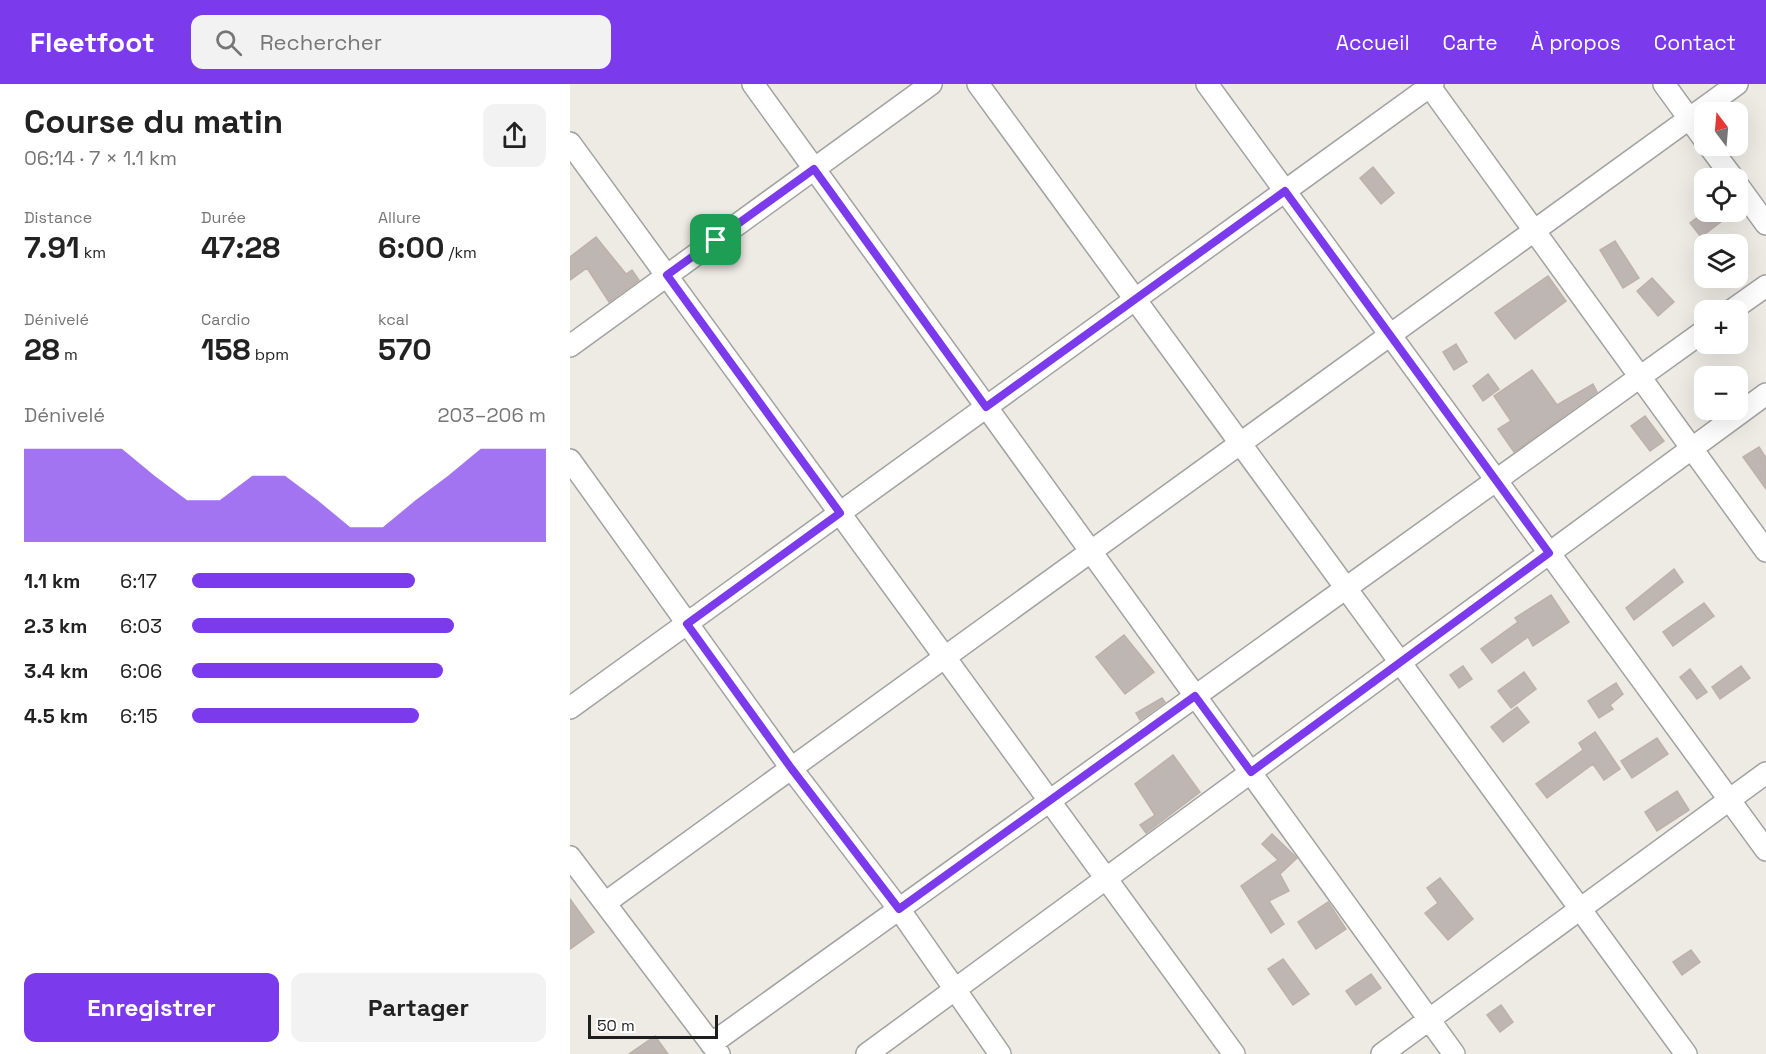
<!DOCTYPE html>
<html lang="fr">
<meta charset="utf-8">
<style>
:root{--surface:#fff;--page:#f2f2f2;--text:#222;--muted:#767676;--accent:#7c3aed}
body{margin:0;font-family:"Space Grotesk",sans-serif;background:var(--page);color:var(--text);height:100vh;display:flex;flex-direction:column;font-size:22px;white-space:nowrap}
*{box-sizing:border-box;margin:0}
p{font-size:20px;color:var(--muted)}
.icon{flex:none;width:33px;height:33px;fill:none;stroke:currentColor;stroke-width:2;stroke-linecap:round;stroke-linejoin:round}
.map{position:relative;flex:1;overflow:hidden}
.drawer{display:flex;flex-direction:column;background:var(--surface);width:570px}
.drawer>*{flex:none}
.needle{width:39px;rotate:344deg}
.tools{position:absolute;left:1124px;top:18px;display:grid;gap:12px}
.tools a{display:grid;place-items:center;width:54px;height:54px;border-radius:12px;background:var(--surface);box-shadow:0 6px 24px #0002;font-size:30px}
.scale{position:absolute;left:18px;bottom:15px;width:130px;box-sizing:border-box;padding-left:6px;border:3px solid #1e1e1e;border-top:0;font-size:16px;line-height:21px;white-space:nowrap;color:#1e1e1e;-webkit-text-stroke:4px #fff;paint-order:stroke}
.pin{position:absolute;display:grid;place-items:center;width:51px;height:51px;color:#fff;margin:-26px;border-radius:12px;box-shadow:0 3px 9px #0006}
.round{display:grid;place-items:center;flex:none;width:63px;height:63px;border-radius:12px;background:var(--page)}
.headline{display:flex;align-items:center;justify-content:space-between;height:102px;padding:0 24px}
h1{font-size:33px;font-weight:700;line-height:45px}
.stats{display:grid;grid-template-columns:repeat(3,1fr);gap:9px;height:102px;padding:6px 24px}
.stats div{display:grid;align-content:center}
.stats b{font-size:30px;font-weight:700}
.stats small{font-size:16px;font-weight:400}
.stats p{font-size:16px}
.chart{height:168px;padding:12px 24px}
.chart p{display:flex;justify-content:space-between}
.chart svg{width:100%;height:108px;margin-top:6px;fill:var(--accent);opacity:.7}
.action{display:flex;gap:12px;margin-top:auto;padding:12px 24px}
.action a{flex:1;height:69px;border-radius:12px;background:var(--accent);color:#fff;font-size:24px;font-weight:700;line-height:69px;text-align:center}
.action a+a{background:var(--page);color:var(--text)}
ul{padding:0 24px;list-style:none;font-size:20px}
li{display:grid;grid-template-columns:96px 72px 1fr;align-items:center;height:45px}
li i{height:15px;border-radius:8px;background:var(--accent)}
header{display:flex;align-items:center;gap:36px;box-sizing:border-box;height:84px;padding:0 30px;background:var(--accent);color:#fff}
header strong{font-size:28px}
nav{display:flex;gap:33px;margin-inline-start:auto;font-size:21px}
.search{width:420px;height:54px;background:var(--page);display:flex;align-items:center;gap:15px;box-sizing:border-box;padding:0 21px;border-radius:12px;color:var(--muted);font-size:22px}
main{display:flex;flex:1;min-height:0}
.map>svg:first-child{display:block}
</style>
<header>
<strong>Fleetfoot</strong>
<div class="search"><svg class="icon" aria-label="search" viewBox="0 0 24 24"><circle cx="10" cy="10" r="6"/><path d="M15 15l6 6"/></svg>Rechercher</div>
<nav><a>Accueil</a><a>Carte</a><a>À propos</a><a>Contact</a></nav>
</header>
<main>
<section class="drawer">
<div class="headline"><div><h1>Course du matin</h1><p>06:14 · 7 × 1.1 km</p></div><a class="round"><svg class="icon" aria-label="share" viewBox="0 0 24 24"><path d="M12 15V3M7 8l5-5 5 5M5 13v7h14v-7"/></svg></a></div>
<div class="stats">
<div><p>Distance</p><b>7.91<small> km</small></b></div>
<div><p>Durée</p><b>47:28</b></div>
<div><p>Allure</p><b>6:00<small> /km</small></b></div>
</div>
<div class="stats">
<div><p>Dénivelé</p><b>28<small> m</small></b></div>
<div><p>Cardio</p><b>158<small> bpm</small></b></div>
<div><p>kcal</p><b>570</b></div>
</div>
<div class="chart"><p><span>Dénivelé</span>203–206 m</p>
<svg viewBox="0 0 160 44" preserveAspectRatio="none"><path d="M0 44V6L10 6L20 6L30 6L40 17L50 27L60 27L70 17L80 17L90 27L100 38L110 38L120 27L130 17L140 6L150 6L160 6V44z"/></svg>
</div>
<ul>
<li><b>1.1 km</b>6:17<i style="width:63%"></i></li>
<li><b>2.3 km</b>6:03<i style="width:74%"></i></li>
<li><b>3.4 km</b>6:06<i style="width:71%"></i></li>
<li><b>4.5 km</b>6:15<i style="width:64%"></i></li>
</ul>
<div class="action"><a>Enregistrer</a><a>Partager</a></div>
</section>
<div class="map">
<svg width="1196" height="970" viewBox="0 0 1196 970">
<rect width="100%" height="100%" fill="#eeebe5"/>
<path fill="#beb6b2" stroke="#beb1a9" stroke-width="1.5" d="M 803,83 L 824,109 L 811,120 L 790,94 Z
M 1135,128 L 1164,128 L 1131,153 L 1120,139 Z
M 26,153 L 56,190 L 62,186 L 69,196 L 39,218 L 17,184 L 0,196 L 0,173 Z
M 1045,157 L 1069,194 L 1053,204 L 1030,166 Z
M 978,192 L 996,217 L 945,255 L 925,229 Z
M 1082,194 L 1104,218 L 1088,232 L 1067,207 Z
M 886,260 L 897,278 L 884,286 L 873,268 Z
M 962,286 L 987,321 L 1023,300 L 1027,308 L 944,368 L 928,345 L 941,337 L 924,312 Z
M 918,290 L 929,305 L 913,317 L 903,302 Z
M 1075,332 L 1094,357 L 1080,367 L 1061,342 Z
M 1189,363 L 1196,374 L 1196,405 L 1173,373 Z
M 1104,485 L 1113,498 L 1064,536 L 1056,524 Z
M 981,511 L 999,538 L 963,562 L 958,553 L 922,579 L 911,565 L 948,538 L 945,534 Z
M 1134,519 L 1144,532 L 1103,562 L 1093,548 Z
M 554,551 L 584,588 L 555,610 L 526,573 Z
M 893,582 L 902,595 L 889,604 L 880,591 Z
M 1171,582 L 1180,594 L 1150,615 L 1142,603 Z
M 1120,585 L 1137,608 L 1127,615 L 1110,593 Z
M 954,588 L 966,605 L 941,624 L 928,607 Z
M 1046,599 L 1053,610 L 1040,621 L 1043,625 L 1029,634 L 1018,617 Z
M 592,614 L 595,618 L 570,636 L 566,629 Z
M 947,623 L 959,638 L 933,658 L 921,643 Z
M 1025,648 L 1050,685 L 1034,696 L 1023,680 L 977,714 L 966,700 L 1013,666 L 1009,659 Z
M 1087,654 L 1098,670 L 1062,694 L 1051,677 Z
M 603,671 L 630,708 L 576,749 L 570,741 L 585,731 L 565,700 Z
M 1107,707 L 1119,726 L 1087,747 L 1075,728 Z
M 702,750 L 727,774 L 710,790 L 719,807 L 699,817 L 714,840 L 701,849 L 671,802 L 708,776 L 692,760 Z
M 870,794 L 903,835 L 878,856 L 855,829 L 868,819 L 857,804 Z
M 0,815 L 24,848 L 0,865 Z
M 758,818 L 776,845 L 746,865 L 728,838 Z
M 1121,866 L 1130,878 L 1112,891 L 1103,878 Z
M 713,875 L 739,910 L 723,921 L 698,885 Z
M 801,890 L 811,904 L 786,921 L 776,907 Z
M 931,921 L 943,938 L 930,948 L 917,931 Z
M 85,952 L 98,970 L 59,970 Z"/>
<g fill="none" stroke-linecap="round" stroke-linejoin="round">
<g stroke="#a2a2a2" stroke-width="24">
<path id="minor" d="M 183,0 L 884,970
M 408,0 L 1116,970
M 637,0 L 1196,766
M 858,0 L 1196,467
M 1094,0 L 1134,55
M 0,59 L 664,970
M 1139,62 L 1163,94
M 1167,100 L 1196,140
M 1162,226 L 1196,202
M 0,262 L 361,0
M 0,376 L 221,684 L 329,825 L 430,970
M 0,624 L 863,0
M 0,773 L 149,970
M 35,819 L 1167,0
M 141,960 L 1134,247
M 297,970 L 1196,310
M 812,970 L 1196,689"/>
</g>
<use href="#minor" stroke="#fff" stroke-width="21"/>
</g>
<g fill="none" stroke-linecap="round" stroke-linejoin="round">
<g stroke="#fff" stroke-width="12">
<path id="route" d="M 244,85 L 416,323 L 715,107 L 979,469 L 681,688 L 625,612 L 329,825 L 221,684 L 117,540 L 270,429 L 97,191 Z"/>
</g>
<use href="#route" stroke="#7c3aed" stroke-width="8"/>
</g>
</svg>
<div class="tools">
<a><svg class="needle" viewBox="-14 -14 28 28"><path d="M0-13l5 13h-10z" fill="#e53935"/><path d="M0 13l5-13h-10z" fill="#767676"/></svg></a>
<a><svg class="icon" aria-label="locate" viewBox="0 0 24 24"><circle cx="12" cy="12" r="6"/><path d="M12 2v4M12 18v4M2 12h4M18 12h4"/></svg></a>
<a><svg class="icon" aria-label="layers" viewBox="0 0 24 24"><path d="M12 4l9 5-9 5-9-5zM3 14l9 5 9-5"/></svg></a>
<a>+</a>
<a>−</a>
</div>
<div class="scale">50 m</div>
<div class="pin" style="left:146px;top:156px;background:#1e9e55"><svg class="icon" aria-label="arrive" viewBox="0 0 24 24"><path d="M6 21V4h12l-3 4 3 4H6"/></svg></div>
</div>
</main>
